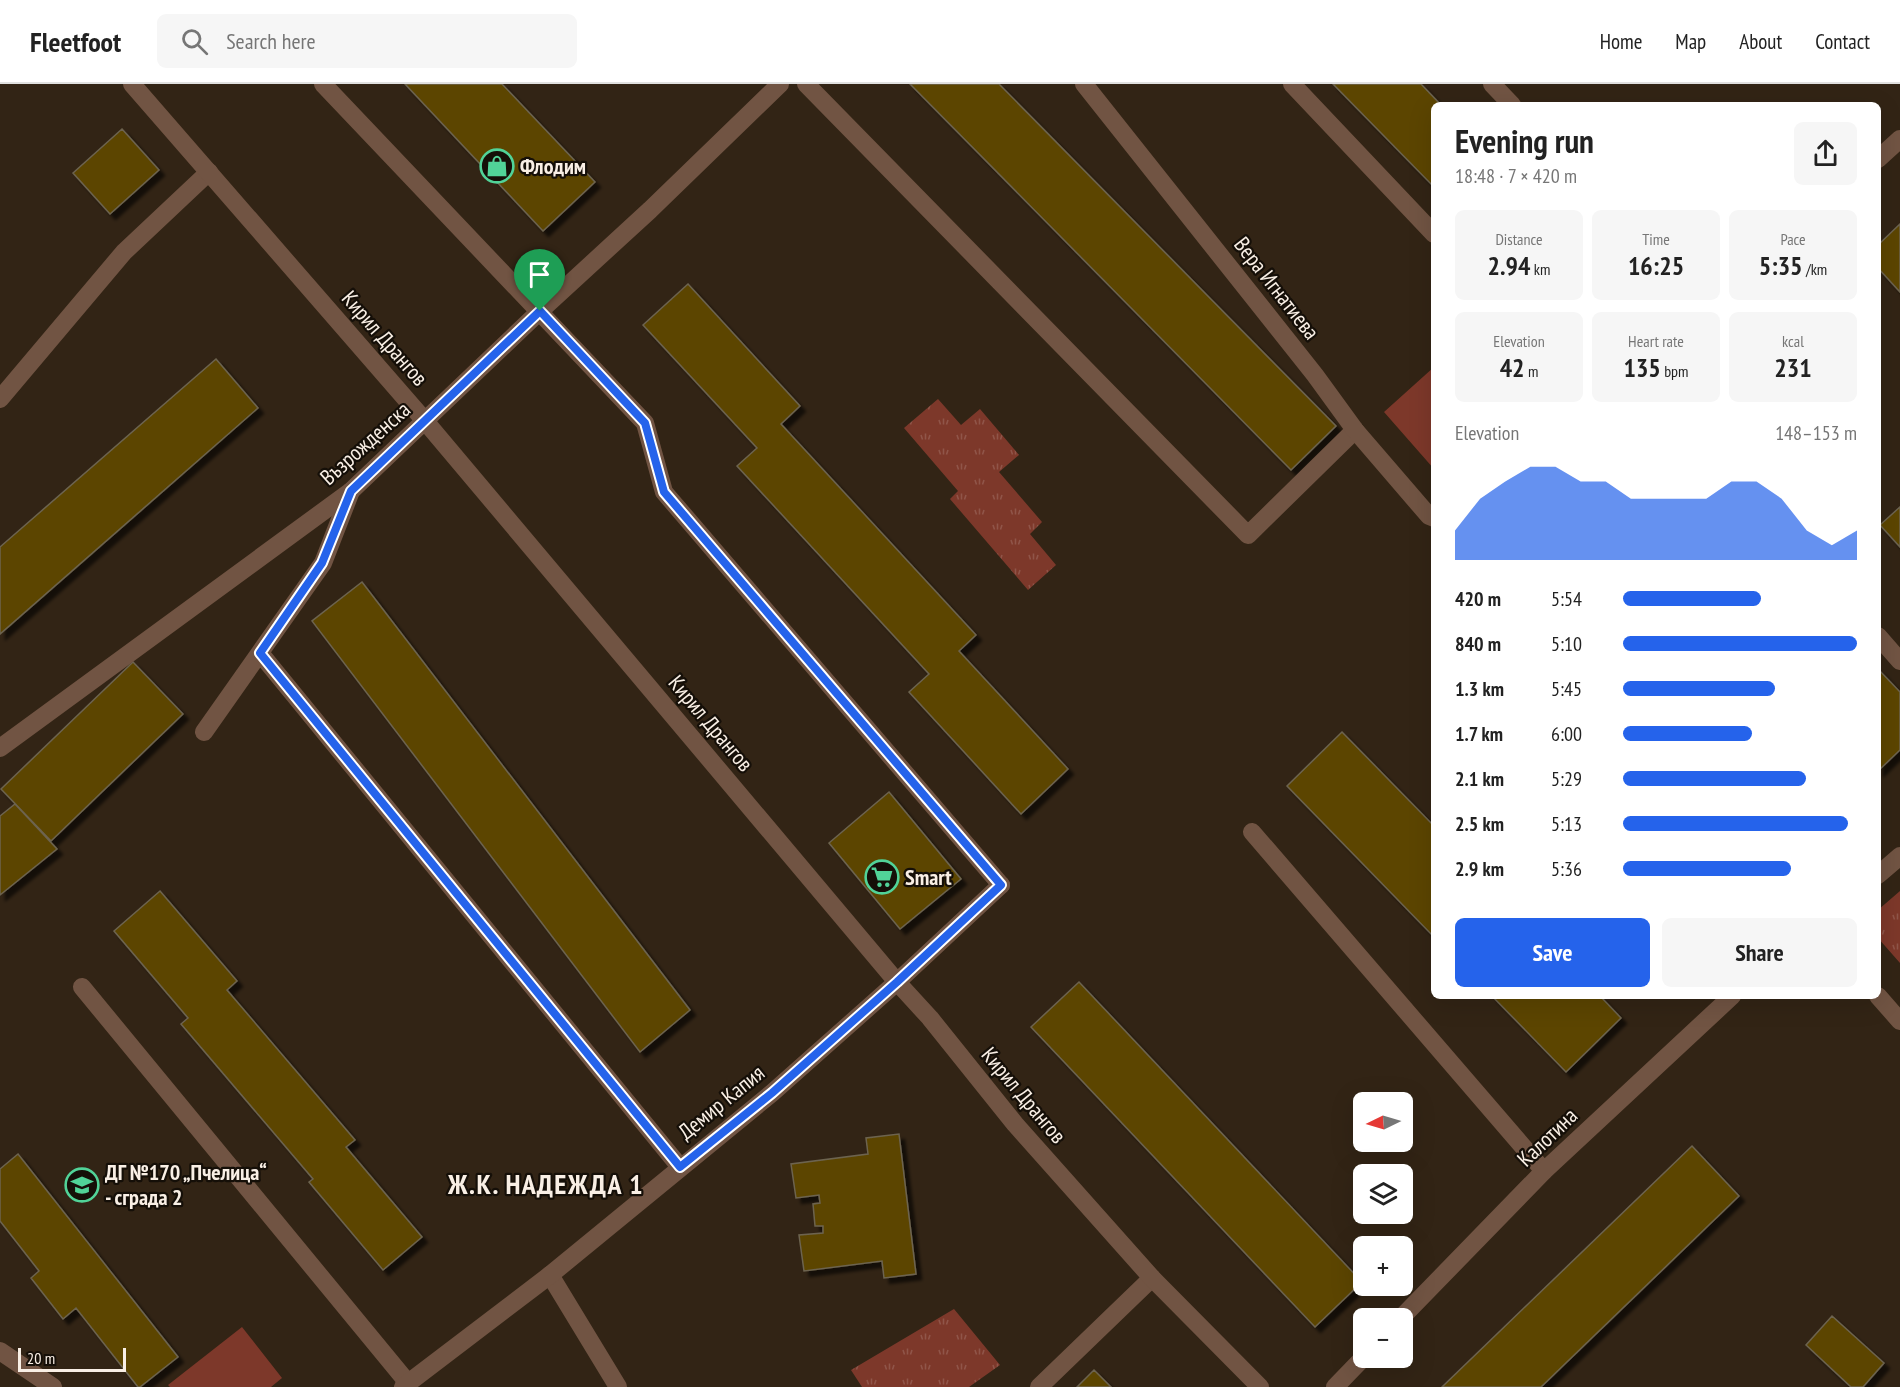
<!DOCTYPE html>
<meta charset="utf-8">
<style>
:root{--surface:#fff;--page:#f6f6f6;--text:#222;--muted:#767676;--line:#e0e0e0;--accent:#2563eb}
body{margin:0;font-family:"PT Sans Narrow",sans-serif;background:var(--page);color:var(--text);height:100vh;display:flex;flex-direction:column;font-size:22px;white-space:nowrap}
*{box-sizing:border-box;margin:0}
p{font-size:20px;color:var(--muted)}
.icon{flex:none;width:33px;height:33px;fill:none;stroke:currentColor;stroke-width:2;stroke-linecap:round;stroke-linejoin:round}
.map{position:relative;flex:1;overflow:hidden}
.panel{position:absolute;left:1431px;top:18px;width:450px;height:897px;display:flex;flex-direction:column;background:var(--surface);border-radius:9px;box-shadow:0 6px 24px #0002}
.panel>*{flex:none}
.needle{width:39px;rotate:265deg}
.controls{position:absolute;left:1353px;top:1008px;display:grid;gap:12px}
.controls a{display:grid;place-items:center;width:60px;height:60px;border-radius:9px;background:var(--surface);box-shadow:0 6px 24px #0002;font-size:30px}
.scale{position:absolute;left:18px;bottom:15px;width:108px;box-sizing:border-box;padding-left:6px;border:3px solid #f9efe5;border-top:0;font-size:16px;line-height:21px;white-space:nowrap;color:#f9efe5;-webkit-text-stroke:4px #150f08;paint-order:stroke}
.pin{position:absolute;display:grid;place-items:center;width:51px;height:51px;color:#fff;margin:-62px -26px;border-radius:50% 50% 50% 0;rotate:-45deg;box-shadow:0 0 6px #0007}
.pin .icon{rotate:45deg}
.round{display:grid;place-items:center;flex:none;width:63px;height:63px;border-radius:9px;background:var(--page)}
.overview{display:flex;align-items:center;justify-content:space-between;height:102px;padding:0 24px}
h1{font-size:33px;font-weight:600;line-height:45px}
.figures{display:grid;grid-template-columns:repeat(3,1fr);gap:9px;height:102px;padding:6px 24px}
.figures div{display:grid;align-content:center;border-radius:9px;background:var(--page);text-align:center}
.figures b{font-size:26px;font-weight:600}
.figures small{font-size:16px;font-weight:400}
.figures p{font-size:16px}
.chart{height:168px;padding:12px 24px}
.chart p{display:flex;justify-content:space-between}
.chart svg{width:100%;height:108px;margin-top:6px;fill:var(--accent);opacity:.7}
.cta{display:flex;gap:12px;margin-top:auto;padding:12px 24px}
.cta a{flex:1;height:69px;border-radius:9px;background:var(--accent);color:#fff;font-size:24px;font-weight:600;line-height:69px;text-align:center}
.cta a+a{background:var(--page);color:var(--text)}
ul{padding:0 24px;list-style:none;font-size:20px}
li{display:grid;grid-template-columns:96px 72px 1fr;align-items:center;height:45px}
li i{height:15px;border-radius:8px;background:var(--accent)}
header{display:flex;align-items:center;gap:36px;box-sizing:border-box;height:84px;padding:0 30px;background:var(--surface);border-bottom:2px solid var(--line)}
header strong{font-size:28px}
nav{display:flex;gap:33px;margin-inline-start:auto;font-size:21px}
.search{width:420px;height:54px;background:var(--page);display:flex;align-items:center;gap:15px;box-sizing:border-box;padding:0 21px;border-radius:9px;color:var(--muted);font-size:22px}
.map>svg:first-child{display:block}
</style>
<header>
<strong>Fleetfoot</strong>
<div class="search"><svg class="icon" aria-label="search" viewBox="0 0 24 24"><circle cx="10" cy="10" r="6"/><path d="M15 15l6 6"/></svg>Search here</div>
<nav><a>Home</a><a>Map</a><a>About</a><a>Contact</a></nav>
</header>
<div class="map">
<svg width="1900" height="1303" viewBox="0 0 1900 1303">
<defs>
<pattern id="park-tufts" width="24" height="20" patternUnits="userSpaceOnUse" patternTransform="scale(1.5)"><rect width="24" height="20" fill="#7d382a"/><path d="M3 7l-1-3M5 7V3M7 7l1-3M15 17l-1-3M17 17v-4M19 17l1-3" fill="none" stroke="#905549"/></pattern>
<filter id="shadow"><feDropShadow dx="5.5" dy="5.5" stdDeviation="1.5" flood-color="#0009"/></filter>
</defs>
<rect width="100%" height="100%" fill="#322415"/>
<path fill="url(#park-tufts)" d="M 938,315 L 961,341 L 980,325 L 1019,371 L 999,388 L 1042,438 L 1030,450 L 1056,481 L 1028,506 L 950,415 L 958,407 L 904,344 Z
M 1900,807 L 1900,879 L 1878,854 L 1878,826 Z
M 954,1225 L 1000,1281 L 969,1303 L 862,1303 L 851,1286 Z"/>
<path fill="#7d382a" d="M 1434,283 L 1434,385 L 1384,328 Z
M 242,1243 L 282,1294 L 271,1303 L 170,1303 L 168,1301 Z"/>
<path fill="#5c4500" stroke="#6d644f" stroke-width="1.5" filter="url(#shadow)" d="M 405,0 L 502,0 L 595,98 L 543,147 Z
M 910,0 L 999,0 L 1336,342 L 1291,386 Z
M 1333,0 L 1421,0 L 1441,21 L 1434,21 L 1434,103 Z
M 122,45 L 159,86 L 110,130 L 73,89 Z
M 1900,140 L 1900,208 L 1878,184 L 1878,161 Z
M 688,200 L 800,322 L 781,340 L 976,551 L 959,567 L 1068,685 L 1021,730 L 909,608 L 929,590 L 737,382 L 757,364 L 643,241 Z
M 216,275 L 258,324 L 0,550 L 0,463 Z
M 1900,423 L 1900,463 L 1880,441 Z
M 362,498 L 690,926 L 640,968 L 312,537 Z
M 133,578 L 183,630 L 51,757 L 1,705 Z
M 1879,586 L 1900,608 L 1900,666 L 1878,687 Z
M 1342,648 L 1434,742 L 1434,853 L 1287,702 Z
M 889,708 L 961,795 L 900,845 L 829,759 Z
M 15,720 L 57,765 L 0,811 L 0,732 Z
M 160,807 L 237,897 L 227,906 L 355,1056 L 346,1063 L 422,1153 L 383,1186 L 309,1098 L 313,1095 L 181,940 L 188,934 L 114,847 Z
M 1079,898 L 1362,1198 L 1315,1243 L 1031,943 Z
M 1492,912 L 1600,912 L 1621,934 L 1566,988 Z
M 899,1050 L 916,1190 L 884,1194 L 882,1177 L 804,1187 L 799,1151 L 823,1149 L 823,1142 L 815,1142 L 813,1120 L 820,1119 L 819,1111 L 796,1114 L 791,1080 L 868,1070 L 866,1054 Z
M 1692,1062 L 1739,1112 L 1541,1303 L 1442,1303 Z
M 18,1070 L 178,1273 L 140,1303 L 138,1303 L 76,1224 L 63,1235 L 31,1194 L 39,1187 L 0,1137 L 0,1085 Z
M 1832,1232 L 1884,1279 L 1863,1303 L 1851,1303 L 1806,1261 Z
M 1094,1286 L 1111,1303 L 1077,1303 Z"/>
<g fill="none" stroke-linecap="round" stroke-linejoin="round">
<path stroke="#715443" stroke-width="18" d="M 323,0 L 645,339 L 664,408 L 1001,801
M 806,0 L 1248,451 L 1355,346
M 1292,0 L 1434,150
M 0,315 L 124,168 L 209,88
M 1878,552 L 1900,577
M 260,569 L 680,1083
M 204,648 L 323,479 L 351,407
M 1252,748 L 1544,1087
M 82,903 L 408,1299
M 550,1191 L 618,1303
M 1039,1303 L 1152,1194"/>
<path stroke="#715443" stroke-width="18" d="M 132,0 L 425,337 L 897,898 L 930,934 L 1015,1040 L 1152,1194 L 1260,1303
M 1084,0 L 1315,291 L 1355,346 L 1429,432 L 1434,434
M 1492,0 L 1512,21
M 1878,75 L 1900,55
M 0,664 L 351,407 L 540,227 L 650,126 L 780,0
M 1878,791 L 1900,772
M 1878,912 L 1900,937
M 1401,1234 L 1544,1087 L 1732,912
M 0,1267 L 53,1303
M 403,1303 L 550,1191 L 772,1009 L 897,898 L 1001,801
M 1335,1303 L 1364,1273"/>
</g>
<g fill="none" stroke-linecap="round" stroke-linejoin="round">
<g stroke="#fff" stroke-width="12">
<path id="route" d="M 540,227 L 645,339 L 664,408 L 1001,801 L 897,898 L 772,1009 L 680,1083 L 260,569 L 322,479 L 351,407 Z"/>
</g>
<use href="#route" stroke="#2563eb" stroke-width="8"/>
</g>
<defs>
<g id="shop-ring" transform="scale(1.725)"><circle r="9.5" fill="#150f08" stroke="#51d398" stroke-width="1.5"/><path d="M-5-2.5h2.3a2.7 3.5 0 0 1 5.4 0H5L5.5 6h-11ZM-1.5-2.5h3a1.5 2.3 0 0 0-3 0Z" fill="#51d398"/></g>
<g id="supermarket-ring" transform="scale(1.725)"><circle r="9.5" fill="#150f08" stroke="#51d398" stroke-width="1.5"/><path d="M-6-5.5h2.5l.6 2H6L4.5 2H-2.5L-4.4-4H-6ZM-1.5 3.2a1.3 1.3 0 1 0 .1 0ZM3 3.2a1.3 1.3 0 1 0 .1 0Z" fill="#51d398"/></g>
<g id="school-ring" transform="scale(1.725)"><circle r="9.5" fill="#150f08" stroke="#51d398" stroke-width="1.5"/><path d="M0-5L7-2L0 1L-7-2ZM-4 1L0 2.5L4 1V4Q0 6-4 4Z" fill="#51d398"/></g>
</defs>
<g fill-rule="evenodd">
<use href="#shop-ring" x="497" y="82"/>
<use href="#supermarket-ring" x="882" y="793"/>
<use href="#school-ring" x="82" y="1101"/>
</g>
<g text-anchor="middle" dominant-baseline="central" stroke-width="4.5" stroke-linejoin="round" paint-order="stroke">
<g font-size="22" font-weight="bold" fill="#f9efe5" stroke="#150f08" text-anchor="start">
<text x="520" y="82">Флодим</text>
<text x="905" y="793">Smart</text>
<text x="105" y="1088">ДГ №170 „Пчелица“<tspan x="105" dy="25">- сграда 2</tspan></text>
</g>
<g font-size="22" fill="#f9efe5" stroke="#150f08">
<text transform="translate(1277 204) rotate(52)">Вера Игнатиева</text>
<text transform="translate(385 254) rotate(49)">Кирил Дрангов</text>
<text transform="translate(365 359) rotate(-42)">Възрожденска</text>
<text transform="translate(711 639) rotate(50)">Кирил Дрангов</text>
<text transform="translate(1024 1011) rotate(50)">Кирил Дрангов</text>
<text transform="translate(721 1018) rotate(-39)">Демир Капия</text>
<text transform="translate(1547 1053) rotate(-44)">Калотина</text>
</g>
<g font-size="28" font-weight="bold" letter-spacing="1.5" fill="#f9efe5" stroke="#150f08">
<text x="546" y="1099">Ж.К. НАДЕЖДА 1</text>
</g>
</g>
</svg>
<div class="controls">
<a><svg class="needle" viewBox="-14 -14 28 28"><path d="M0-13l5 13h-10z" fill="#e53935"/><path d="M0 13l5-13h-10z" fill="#767676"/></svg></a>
<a><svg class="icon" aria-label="layers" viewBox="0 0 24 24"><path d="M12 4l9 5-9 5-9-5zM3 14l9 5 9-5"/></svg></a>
<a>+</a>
<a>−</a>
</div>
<div class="scale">20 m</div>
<div class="pin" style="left:540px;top:227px;background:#1e9e55"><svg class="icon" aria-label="arrive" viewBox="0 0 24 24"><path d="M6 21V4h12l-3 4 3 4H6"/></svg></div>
<section class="panel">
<div class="overview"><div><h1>Evening run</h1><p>18:48 · 7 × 420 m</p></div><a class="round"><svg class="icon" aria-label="share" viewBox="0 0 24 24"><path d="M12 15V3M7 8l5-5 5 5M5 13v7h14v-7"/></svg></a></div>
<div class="figures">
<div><p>Distance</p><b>2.94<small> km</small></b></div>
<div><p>Time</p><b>16:25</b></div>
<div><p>Pace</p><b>5:35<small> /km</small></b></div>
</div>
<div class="figures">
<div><p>Elevation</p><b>42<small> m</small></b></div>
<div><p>Heart rate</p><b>135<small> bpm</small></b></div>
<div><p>kcal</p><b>231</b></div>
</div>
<div class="chart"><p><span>Elevation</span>148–153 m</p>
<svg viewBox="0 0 160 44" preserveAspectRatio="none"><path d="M0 44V32L10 19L20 12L30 6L40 6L50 12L60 12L70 19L80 19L90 19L100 19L110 12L120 12L130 19L140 32L150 38L160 32V44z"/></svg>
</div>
<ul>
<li><b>420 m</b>5:54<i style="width:59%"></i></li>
<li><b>840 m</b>5:10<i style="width:100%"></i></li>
<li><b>1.3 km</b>5:45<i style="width:65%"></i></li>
<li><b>1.7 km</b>6:00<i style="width:55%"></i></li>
<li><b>2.1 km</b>5:29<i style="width:78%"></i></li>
<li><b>2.5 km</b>5:13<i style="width:96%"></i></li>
<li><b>2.9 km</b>5:36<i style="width:72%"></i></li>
</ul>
<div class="cta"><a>Save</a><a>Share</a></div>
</section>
</div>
